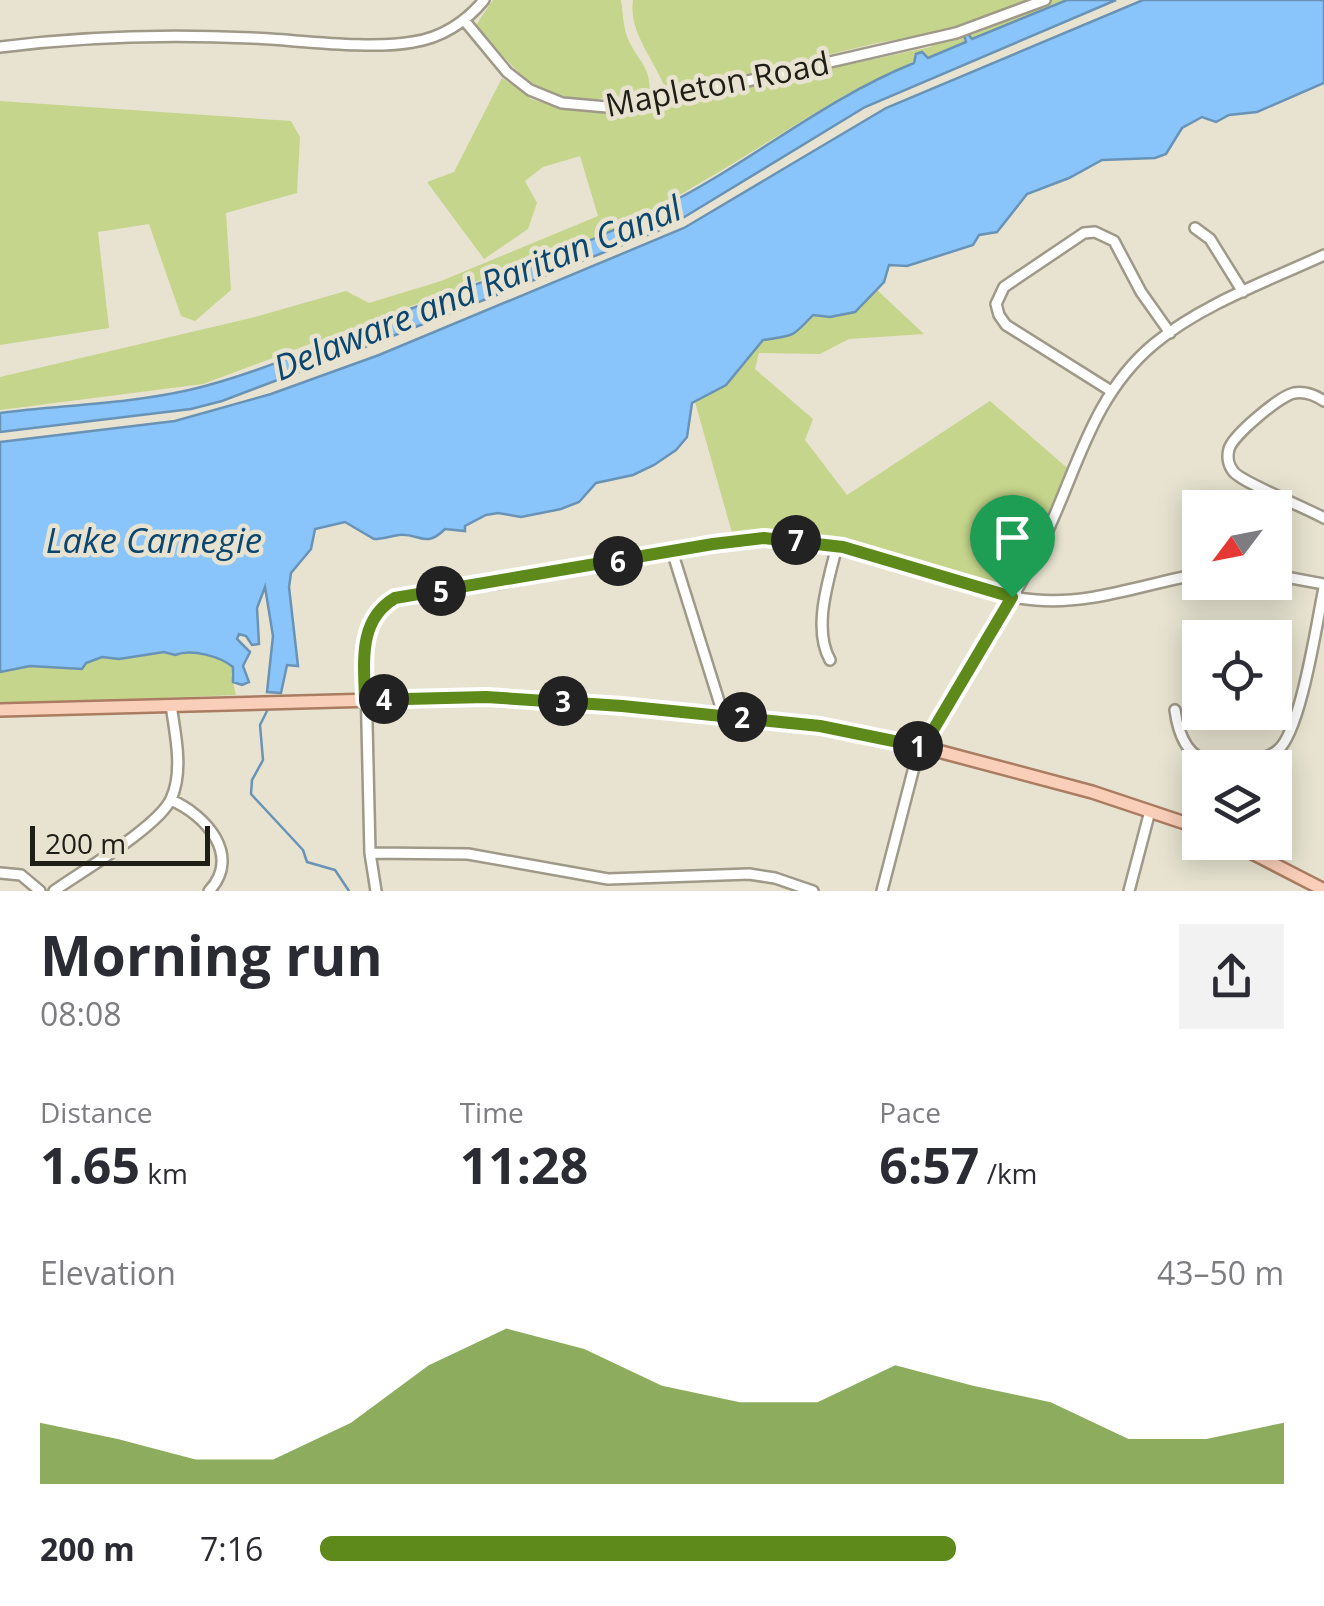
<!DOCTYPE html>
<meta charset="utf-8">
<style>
:root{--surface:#fff;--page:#f2f2f3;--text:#2b2b33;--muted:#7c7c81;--accent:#5d8a1a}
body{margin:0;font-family:"Open Sans",sans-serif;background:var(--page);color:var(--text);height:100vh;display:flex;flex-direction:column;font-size:38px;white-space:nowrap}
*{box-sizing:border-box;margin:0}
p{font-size:32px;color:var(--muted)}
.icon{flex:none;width:55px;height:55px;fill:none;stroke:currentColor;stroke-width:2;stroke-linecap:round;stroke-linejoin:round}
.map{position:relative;height:891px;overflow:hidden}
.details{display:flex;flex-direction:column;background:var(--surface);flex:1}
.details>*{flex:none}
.needle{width:65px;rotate:238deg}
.fabs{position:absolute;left:1182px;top:490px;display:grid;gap:20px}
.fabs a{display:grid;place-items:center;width:110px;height:110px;border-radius:0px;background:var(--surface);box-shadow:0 5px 25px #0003;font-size:50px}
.scale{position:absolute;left:30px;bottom:25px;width:180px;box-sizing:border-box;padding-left:10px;border:5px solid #1e1d16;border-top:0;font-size:28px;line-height:35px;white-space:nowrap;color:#1e1d16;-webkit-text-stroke:8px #e7e3d0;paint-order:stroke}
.pin{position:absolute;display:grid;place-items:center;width:85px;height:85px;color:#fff;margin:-102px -42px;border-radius:50% 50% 50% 0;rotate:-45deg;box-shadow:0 0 10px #0007}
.pin .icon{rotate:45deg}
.km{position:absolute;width:50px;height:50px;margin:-25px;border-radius:50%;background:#222;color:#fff;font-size:28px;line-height:50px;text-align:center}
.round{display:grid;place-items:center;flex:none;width:105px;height:105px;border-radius:0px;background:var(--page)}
.overview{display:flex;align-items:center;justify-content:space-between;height:170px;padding:0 40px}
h1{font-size:55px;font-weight:700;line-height:75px}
.stats{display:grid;grid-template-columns:repeat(3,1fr);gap:15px;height:170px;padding:10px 40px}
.stats div{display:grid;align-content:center}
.stats b{font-size:50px;font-weight:700}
.stats small{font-size:28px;font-weight:400}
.stats p{font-size:28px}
.chart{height:280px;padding:20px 40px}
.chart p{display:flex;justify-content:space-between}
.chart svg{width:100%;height:180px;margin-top:10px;fill:var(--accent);opacity:.7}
ul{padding:0 40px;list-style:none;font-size:32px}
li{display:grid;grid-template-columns:160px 120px 1fr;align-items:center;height:75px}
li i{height:25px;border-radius:12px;background:var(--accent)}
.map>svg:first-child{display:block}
</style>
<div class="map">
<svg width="1324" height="891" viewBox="0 0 1324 891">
<rect width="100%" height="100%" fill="#e7e3d0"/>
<path fill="#c5d58b" d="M 493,0 L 621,0 C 623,13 623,30 629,41 C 640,64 650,65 650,94 C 553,106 539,101 476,25 Z
M 633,0 L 1067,0 L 971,40 L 968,34 L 964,36 L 966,42 L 928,58 L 922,52 C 911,69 863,85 842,97 C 763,143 689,195 606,233 L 203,384 L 0,410 L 0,377 L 251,318 L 346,291 L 369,303 L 441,281 L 598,216 L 580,156 L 543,167 L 525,181 L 537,203 L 528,229 L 484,259 L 427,182 L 454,172 L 502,78 L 531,99 L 566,110 L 630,110 L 931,47 L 934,33 L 877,43 L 667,93 C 657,62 628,34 633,0 Z
M 0,101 L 291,121 L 300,137 L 297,193 L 226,213 L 231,290 L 195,321 L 181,316 L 149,224 L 98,232 L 109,328 L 0,345 Z
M 876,289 L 924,334 L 849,339 L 820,354 L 759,353 L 755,369 L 813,419 L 805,440 L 847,495 L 990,401 L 1073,473 L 1010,591 L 823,535 L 734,540 L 695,402 L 726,385 L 763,340 C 794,336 792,337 813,315 C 854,316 847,316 876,289 Z
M 164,652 L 175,655 C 190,649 221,655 234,666 L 231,674 L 236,695 L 0,704 L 0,672 L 30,666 L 53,668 L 86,663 L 102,657 L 119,659 Z"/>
<path fill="#89c5fa" stroke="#6993b6" stroke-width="2.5" d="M 1067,0 L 1116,0 L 865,107 L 668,227 L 365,347 L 222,401 L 191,409 L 0,432 L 0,413 C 63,405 127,404 189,390 C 259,374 342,336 410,309 C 495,276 583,248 664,206 C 750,163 824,99 914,63 L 916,54 L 922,52 L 928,58 L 966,42 L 964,35 L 968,34 L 972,39 Z
M 1143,0 L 1324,0 L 1324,83 L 1257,112 L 1229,115 L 1216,122 L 1202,117 L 1182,128 L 1166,154 L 1155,158 L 1102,160 L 1069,178 L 1027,194 L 997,232 L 979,235 L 973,245 L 907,266 L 889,265 L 884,282 L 855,312 L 830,317 L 813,315 C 791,338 796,335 763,340 L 726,385 L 692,403 L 687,437 L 676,450 L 654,465 L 633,475 L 596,483 L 579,502 L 561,509 L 521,517 L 498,513 L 486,515 L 465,526 L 465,531 L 445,529 C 425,549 420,533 399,535 C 390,536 383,539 374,539 L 345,522 L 315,529 L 311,549 L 291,573 L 289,587 L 298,666 L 287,665 L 281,693 L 267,692 L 273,636 L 265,587 L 257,608 L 259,644 L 252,645 L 246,636 L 239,634 L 237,639 L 250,652 L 243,666 L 249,682 L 242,685 L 233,682 L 233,667 C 221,657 192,648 175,655 L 164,652 L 119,659 L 102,657 L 86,663 L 82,669 L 30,666 L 0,672 L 0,442 L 175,421 L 271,394 L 379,355 L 684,228 L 886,108 Z"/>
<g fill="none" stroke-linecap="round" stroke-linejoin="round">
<path stroke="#6993b6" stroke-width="2.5" d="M 268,709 L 260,725 L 263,760 L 252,780 L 251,794 L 303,850 L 307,862 L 335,870 L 349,891"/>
<g stroke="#9e9988" stroke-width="14">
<path id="minor" d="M 464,20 L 507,72 L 530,90 L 562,103 L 607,107 L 691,94 L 956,33 L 1045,0
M 0,47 C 85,36 167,34 252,38 C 298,40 370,50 413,42 C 441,38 466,22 484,0
M 1195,228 L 1210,239 L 1243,292
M 1111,391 L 1006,325 L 999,315 L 996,304 L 1004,287 L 1084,233 L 1095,232 L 1114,241 L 1141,292 L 1170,333
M 1324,401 C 1315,395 1305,391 1294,393 C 1280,396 1233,435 1229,449 C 1227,456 1228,465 1233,471 C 1240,482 1307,508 1324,518
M 672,551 L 723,714
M 1275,575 L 1324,584
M 830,660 C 812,628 829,579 837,546
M 1175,710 C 1178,732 1186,758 1212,762 C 1233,765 1261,764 1278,750 C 1301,731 1317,621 1324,588
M 171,800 C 206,815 242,856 209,891
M 370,853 L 468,854 L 608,879 L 749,874 L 775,878 L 813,891
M 0,873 L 21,875 L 40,891
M 54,891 C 82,871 158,827 171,799 C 184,771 175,733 171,705
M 376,891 L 370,853 L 365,638 C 369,619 380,605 397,597 C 417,588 469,587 494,584 C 590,569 714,530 809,541 C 887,551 958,594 1036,600 C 1092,605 1146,583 1200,574
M 882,891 L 913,771 L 923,747 C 962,681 1004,617 1039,549 C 1076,477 1089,398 1154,344 C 1202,304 1268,281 1324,255
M 1129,891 L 1150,811"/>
</g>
<g stroke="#aa7c61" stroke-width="16">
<path id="major" d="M 0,710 L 485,697 L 723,714 L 820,726 L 923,747 L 1092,792 L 1200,828
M 1231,842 L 1324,890"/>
</g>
<use href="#minor" stroke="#fff" stroke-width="9"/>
<use href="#major" stroke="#facfb9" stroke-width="11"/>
</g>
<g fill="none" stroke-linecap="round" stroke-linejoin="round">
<g stroke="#fff" stroke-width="20">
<path id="route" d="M 764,538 L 843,547 L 1012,597 L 923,747 L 820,726 L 622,706 L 486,697 L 365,700 C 364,661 358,620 395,598 L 713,544 Z"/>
</g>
<use href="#route" stroke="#5d8a1a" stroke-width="12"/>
</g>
<g text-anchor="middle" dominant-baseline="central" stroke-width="9" stroke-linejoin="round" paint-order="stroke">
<g font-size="32" fill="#1e1d16" stroke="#e7e3d0">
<text transform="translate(717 83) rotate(-11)">Mapleton Road</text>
</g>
<g font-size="35" font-style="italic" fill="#0a4670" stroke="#e7e3d0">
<text transform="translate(477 287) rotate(-22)">Delaware and Raritan Canal</text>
<text x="154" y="539">Lake Carnegie</text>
</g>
</g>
</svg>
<div class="fabs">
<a><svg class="needle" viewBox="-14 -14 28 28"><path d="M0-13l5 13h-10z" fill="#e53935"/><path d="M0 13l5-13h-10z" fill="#7c7c81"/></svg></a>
<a><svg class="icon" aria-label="locate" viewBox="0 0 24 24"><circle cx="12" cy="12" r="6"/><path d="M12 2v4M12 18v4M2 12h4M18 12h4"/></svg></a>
<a><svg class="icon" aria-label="layers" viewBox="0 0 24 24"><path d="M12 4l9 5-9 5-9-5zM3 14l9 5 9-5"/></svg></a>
</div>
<div class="scale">200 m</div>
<div class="pin" style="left:1012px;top:597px;background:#1e9e55"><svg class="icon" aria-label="arrive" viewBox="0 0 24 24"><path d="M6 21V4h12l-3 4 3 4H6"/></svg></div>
<b class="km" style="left:918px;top:746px">1</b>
<b class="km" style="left:742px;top:717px">2</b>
<b class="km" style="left:563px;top:701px">3</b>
<b class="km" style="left:384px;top:699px">4</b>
<b class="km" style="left:441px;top:591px">5</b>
<b class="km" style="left:618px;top:561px">6</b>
<b class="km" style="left:796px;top:540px">7</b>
</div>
<section class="details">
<div class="overview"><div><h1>Morning run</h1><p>08:08</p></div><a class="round"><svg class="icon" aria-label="share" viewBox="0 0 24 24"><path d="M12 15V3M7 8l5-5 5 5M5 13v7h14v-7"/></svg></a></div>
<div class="stats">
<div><p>Distance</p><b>1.65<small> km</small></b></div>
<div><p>Time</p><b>11:28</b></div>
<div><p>Pace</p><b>6:57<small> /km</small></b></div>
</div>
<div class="chart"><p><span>Elevation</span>43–50 m</p>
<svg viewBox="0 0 160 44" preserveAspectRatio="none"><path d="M0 44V29L10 33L20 38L30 38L40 29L50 15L60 6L70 11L80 20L90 24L100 24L110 15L120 20L130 24L140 33L150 33L160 29V44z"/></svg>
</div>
<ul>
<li><b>200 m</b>7:16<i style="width:66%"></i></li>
</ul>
</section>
